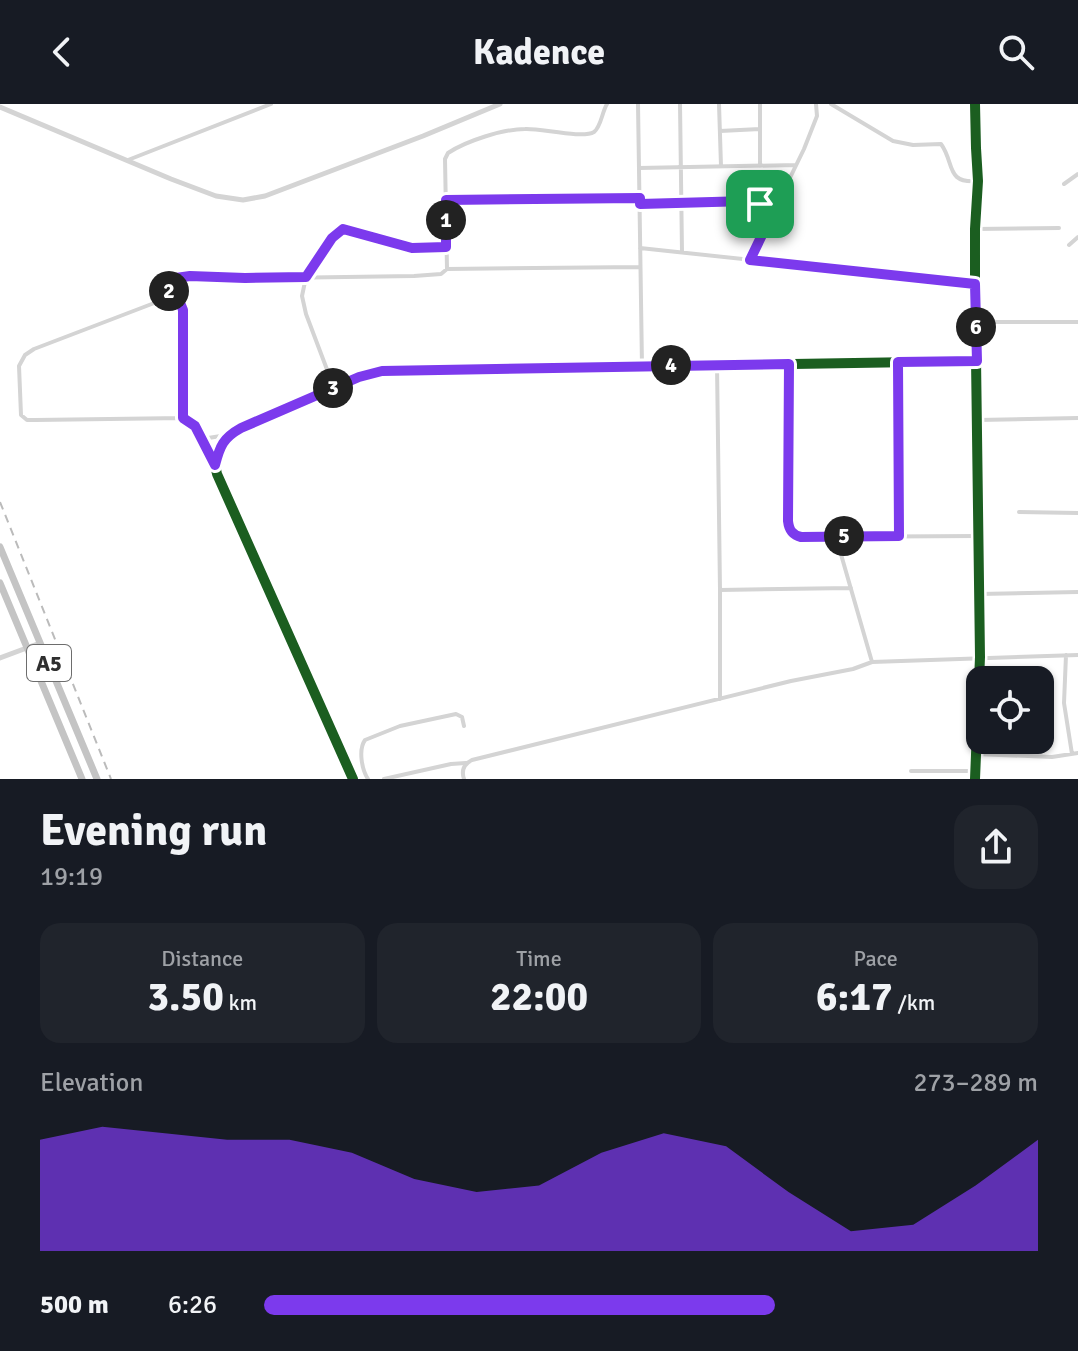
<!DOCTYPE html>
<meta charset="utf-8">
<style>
:root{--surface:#171b24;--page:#20242c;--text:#f1f3f6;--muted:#9ea1a6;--accent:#7c3aed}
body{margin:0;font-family:Signika,sans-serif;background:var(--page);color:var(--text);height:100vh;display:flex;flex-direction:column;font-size:30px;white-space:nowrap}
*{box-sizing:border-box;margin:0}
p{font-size:26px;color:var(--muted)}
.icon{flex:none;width:44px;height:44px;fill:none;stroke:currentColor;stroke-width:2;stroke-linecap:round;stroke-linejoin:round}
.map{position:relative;height:675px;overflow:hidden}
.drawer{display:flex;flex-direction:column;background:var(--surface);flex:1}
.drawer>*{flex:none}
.tools{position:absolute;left:966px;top:562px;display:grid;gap:16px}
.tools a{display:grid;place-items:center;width:88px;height:88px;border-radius:16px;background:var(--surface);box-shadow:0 2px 6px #0004;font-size:40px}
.pin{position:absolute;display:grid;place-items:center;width:68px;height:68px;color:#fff;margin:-34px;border-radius:16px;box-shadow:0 4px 12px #0006}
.km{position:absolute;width:40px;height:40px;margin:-20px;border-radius:50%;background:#222;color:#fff;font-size:22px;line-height:40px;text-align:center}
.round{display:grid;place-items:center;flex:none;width:84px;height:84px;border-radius:24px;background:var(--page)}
.summary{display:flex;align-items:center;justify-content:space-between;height:136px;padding:0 40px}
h1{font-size:44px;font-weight:700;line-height:60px}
.metrics{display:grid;grid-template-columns:repeat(3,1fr);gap:12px;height:136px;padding:8px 40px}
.metrics div{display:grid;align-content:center;border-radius:20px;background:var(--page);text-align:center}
.metrics b{font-size:40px;font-weight:700}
.metrics small{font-size:22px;font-weight:400}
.metrics p{font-size:22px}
.chart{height:224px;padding:16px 40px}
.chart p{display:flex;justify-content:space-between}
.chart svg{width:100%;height:144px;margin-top:8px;fill:var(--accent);opacity:.7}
ul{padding:0 40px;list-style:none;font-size:26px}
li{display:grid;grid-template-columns:128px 96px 1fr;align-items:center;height:60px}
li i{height:20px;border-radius:10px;background:var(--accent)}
header{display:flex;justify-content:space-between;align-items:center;height:104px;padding:0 40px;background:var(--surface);font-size:36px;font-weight:700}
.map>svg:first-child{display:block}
</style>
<header><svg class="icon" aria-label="back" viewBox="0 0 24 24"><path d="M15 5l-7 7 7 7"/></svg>Kadence<svg class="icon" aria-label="search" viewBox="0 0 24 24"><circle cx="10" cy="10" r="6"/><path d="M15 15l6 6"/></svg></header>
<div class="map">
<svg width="1078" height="675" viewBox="0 0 1078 675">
<rect width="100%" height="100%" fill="#fff"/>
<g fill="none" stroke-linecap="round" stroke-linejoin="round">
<path stroke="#d4d4d4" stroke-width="4" d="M 638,0 L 642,262
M 680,0 L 682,148
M 719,0 L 721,62
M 760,0 L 760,62
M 831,0 L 893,37 L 913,41 L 941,40 C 955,59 945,80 978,77
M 720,27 L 760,25
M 128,56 L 271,0
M 639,64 L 796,61
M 1064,80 L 1078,70
M 446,96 L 639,94
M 640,100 L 748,97 L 774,106
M 975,125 L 1059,124
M 1069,141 L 1078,133
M 640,144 L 975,180
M 750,156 L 804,45 L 817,12 L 816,0
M 447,165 L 445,55 L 448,49 C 466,37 503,25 525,25 C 540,24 582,35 594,28 C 601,23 602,8 607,0
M 170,193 L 170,181 L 176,174 L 182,172 L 277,174 L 414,172 L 441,170 L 447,165 L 640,163
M 170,193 L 34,245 L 25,251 L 19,262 L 21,311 L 27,316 L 35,316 L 183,314 L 195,322 L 214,359
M 170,193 L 181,201 L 183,206 L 183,314
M 975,218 L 1078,218
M 898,258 L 899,432
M 789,260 L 788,417 C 789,427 792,431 801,433 L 978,432
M 717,261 L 720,486 L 720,595
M 334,284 L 306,210 L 302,192 L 306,173 L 332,134 L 340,126 L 346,125 L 412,144 L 446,143
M 978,316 L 1078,314
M 202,335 L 227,331
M 1019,408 L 1078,409
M 836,433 L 872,558
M 720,486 L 851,484
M 979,490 L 1078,488
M 1066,551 L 1064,599 L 1072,650
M 975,650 L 1052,653 L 1078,649
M 911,667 L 975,667
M 353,675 L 217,370 C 213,356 220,344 227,331 L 359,273 L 382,267 L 976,257
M 368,675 C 362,666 358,646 365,636 L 400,622 L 456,610 L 462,613 L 464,622
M 384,675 L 451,660 L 466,659
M 464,675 C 461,666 464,660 472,656 L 791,577 L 853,565 L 872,558 L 1078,551"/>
<path stroke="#d4d4d4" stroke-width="5" d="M 0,3 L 171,75 L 216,92 L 243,96 L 265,92 L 423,32 L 500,0
M 0,554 L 40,539
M 975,675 L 980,553 L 975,180 L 975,125 L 978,77 L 976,44 L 975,0"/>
<path stroke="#c4c4c4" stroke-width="7" d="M 0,443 L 97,675
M 0,479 L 82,675"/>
<path stroke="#bbb" stroke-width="2" stroke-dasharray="8 6" stroke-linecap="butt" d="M 0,398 L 111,675"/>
<g stroke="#fff" stroke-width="15">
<path id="cycleway" d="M 353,675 L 217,370 C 213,356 220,344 227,331 L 359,273 L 382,267 L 977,257
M 975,675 L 980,553 L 975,180 L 975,125 L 978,77 L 976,44 L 975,0"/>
</g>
<use href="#cycleway" stroke="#1b5e20" stroke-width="10"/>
</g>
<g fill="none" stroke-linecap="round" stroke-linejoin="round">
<g stroke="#fff" stroke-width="16">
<path id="route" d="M 640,94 L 640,100 L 748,97 L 774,106 L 750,156 L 975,180 L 977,257 L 898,258 L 899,432 L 801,433 C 792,431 789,426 788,417 L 789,260 L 382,267 L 359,273 L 241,324 C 223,334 220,342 215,361 L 195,322 L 183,314 L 183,206 L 181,201 L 170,193 L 170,181 L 176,174 L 190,172 L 245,174 L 306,173 L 332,134 L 343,125 L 412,144 L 446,143 L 446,96 Z"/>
</g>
<use href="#route" stroke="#7c3aed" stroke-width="10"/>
</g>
<g text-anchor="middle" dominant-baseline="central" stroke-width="8" stroke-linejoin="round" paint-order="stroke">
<rect fill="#fff" stroke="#6d6d6d" stroke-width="2" x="27" y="541" width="44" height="36" rx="6"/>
<g font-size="22" font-weight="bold" fill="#2f2f2f">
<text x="49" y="559">A5</text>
</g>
</g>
</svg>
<div class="tools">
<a><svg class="icon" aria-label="locate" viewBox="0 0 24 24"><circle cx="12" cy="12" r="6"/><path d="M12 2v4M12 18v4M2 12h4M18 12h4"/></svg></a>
</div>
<div class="pin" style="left:760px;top:100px;background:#1e9e55"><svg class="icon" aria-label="arrive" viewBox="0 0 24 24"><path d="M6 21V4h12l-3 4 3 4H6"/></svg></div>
<b class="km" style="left:446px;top:116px">1</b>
<b class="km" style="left:169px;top:187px">2</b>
<b class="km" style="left:333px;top:284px">3</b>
<b class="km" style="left:671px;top:261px">4</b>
<b class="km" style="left:844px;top:432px">5</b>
<b class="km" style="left:976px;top:223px">6</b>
</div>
<section class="drawer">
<div class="summary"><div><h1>Evening run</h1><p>19:19</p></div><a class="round"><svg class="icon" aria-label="share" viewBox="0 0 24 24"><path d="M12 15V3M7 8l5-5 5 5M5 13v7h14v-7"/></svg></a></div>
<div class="metrics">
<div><p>Distance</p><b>3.50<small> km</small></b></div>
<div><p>Time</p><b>22:00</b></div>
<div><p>Pace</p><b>6:17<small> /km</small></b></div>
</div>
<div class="chart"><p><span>Elevation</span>273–289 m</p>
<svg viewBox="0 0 160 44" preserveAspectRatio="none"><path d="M0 44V10L10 6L20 8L30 10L40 10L50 14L60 22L70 26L80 24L90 14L100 8L110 12L120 26L130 38L140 36L150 24L160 10V44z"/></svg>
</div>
<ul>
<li><b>500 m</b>6:26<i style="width:66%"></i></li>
</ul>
</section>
